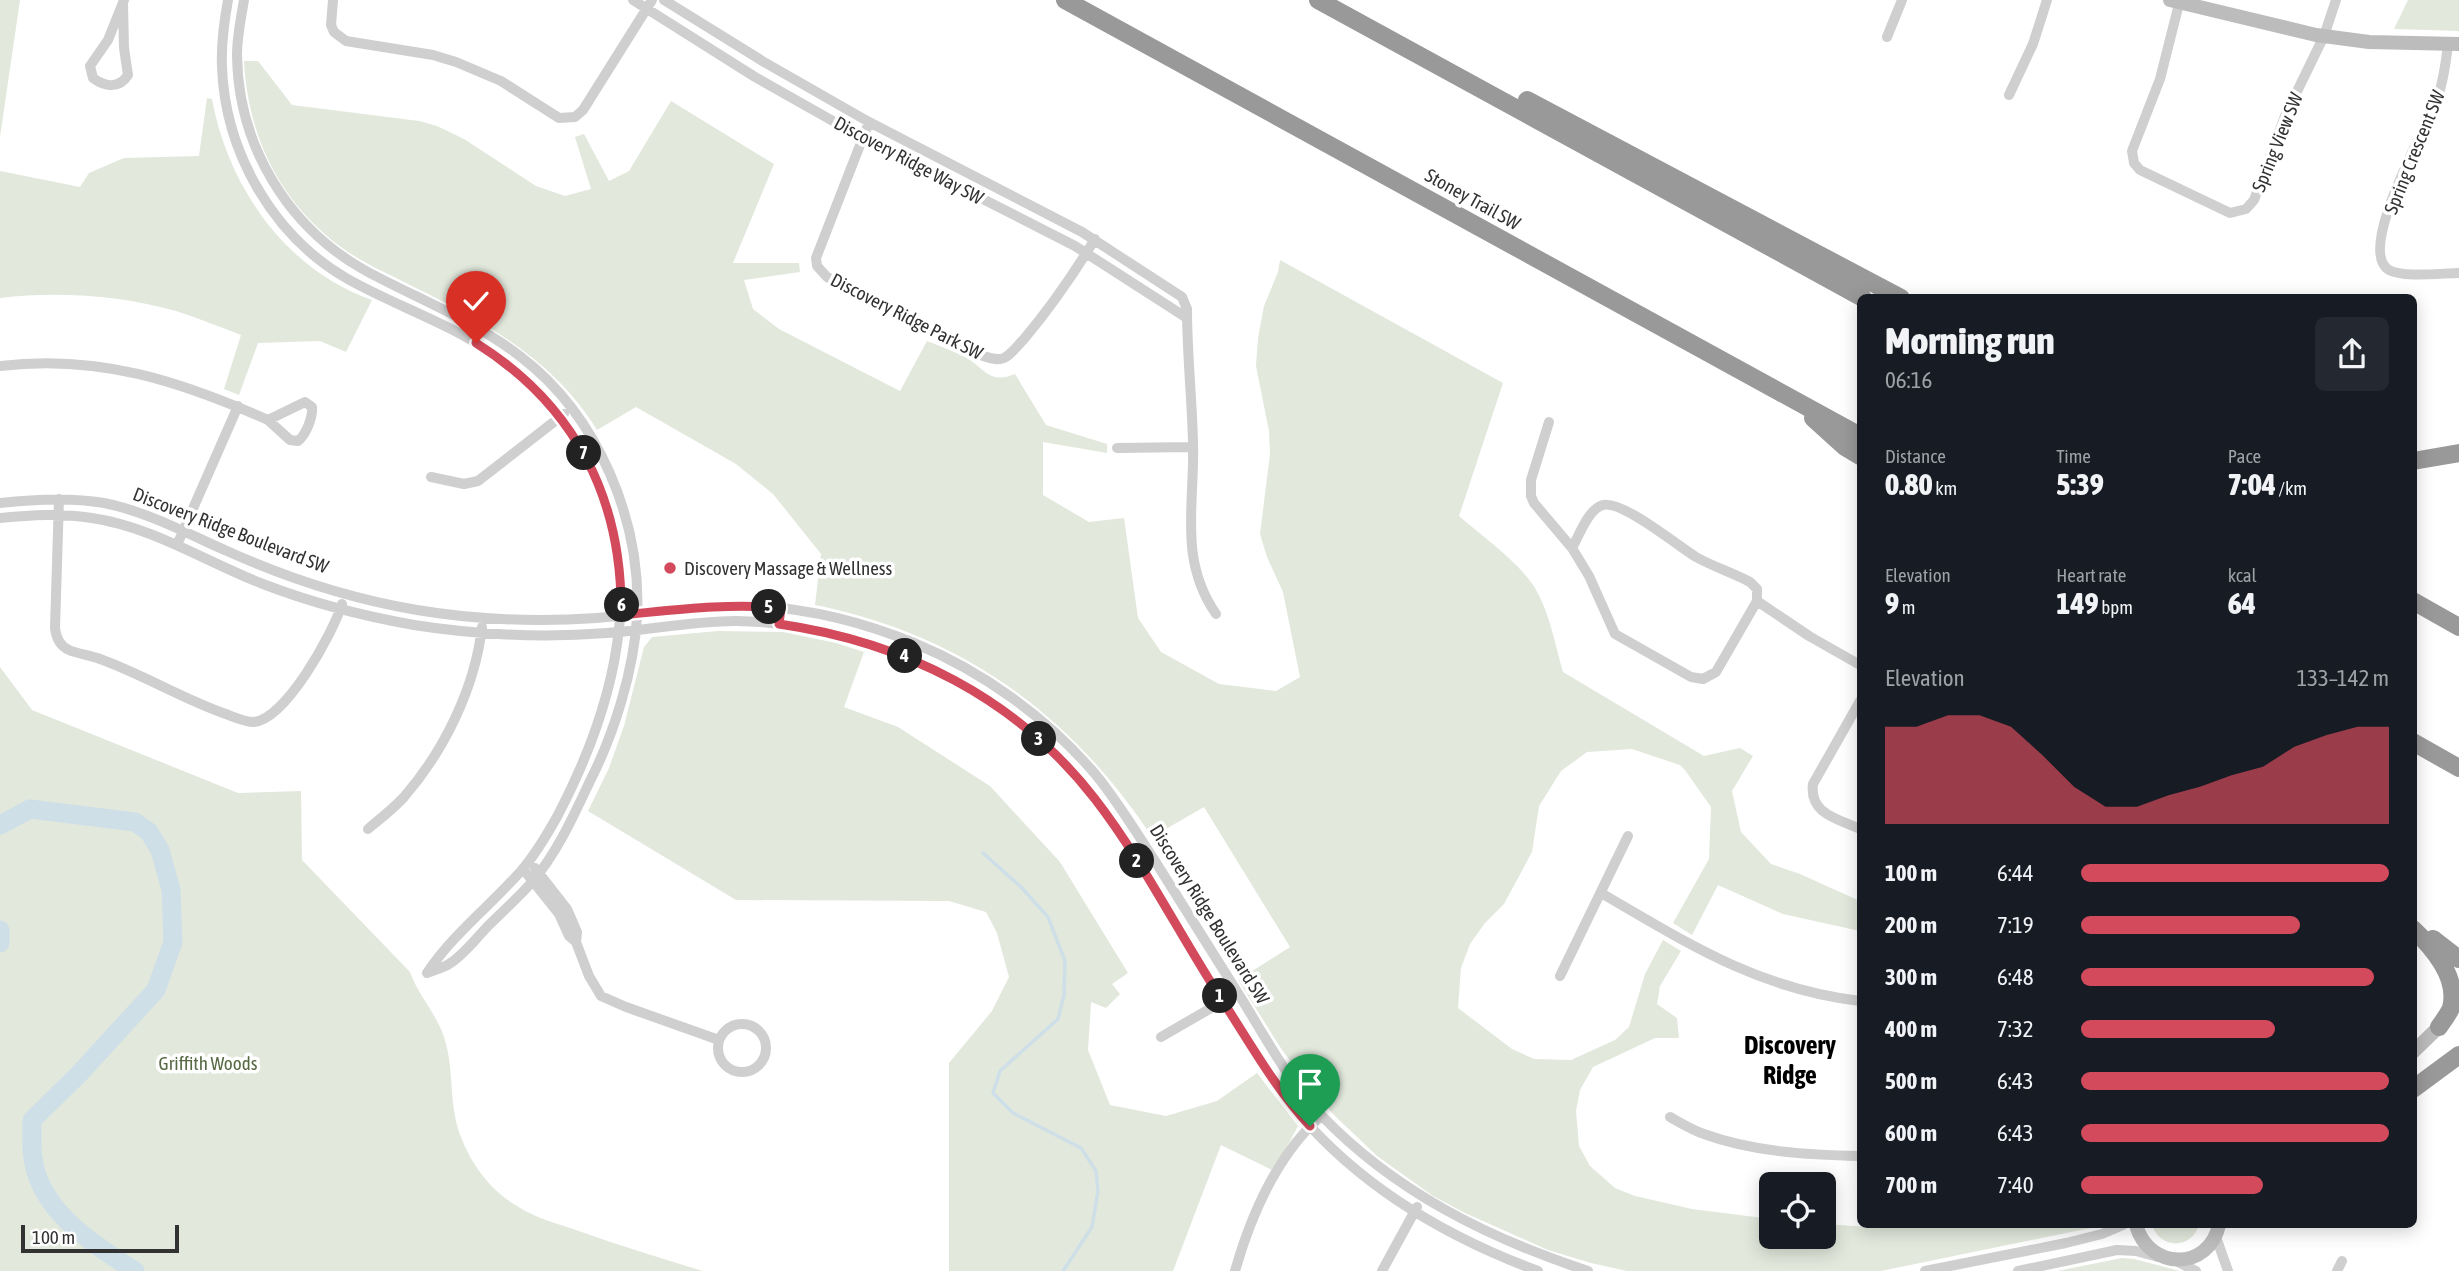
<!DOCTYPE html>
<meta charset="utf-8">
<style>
:root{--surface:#171b24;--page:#242831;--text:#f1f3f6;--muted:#9ea1a6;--accent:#d24a5b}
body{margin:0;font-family:"Asap Condensed",sans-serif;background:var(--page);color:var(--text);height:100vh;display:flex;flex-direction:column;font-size:26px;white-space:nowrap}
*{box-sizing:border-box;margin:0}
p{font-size:23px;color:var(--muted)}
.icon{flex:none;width:38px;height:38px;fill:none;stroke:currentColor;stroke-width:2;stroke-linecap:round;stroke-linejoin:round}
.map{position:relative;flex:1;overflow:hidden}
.panel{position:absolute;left:1857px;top:294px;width:560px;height:934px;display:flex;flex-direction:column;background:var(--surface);border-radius:10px;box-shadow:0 4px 18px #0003}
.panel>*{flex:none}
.buttons{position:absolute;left:1759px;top:1172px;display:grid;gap:14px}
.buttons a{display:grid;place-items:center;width:77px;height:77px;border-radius:10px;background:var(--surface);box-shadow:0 4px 18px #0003;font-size:35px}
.scale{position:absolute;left:21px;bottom:18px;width:158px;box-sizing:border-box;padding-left:7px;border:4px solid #323232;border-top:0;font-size:19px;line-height:24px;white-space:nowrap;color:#323232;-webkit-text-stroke:5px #fff;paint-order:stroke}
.pin{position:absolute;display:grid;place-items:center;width:60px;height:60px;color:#fff;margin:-72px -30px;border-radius:50% 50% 50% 0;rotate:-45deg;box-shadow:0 0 7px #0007}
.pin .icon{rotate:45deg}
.km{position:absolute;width:35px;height:35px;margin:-18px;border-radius:50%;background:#222;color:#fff;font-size:19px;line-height:35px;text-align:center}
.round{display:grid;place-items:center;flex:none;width:74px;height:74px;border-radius:10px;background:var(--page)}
.head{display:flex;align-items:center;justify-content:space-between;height:119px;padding:0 28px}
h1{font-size:38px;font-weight:800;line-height:52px}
.stats{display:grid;grid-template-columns:repeat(3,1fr);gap:10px;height:119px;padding:7px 28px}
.stats div{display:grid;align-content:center}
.stats b{font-size:30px;font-weight:800}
.stats small{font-size:19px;font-weight:400}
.stats p{font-size:19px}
.chart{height:196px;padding:14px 28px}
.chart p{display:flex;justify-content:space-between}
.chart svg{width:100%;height:126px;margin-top:7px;fill:var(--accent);opacity:.7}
ul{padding:0 28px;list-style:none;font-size:23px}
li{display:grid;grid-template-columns:112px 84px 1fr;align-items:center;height:52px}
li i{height:18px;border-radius:9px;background:var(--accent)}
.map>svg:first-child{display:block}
</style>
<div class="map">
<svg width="2459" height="1271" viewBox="0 0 2459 1271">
<rect width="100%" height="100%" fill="#fff"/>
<path fill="#e2e8dc" d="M 0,0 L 20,0 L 0,137 Z
M 2408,0 L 2459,0 L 2459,31 L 2394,29 Z
M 244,61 L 258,61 L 292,105 L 419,121 L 437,126 L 464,139 L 536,186 L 565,196 L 591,189 L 575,137 L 584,134 L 609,181 L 629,171 L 671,101 L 774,164 L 733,263 L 799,263 L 800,272 L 744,280 L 753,309 L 779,329 L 900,391 L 927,341 C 940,346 953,351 965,357 C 985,368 989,385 1015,374 L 1046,425 L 1107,444 L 1107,453 L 1043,442 L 1043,495 L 1089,522 L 1124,518 L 1138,618 L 1161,652 L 1219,684 L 1276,691 L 1300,677 L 1283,592 L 1267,557 L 1260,534 L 1270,454 L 1269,431 L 1256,366 L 1258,338 L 1264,306 L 1278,272 L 1280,260 L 1503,383 L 1459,516 C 1484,538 1517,560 1535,588 C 1550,613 1555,645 1563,672 L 1704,756 L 1740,748 L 1753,756 L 1732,791 L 1741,832 L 1771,864 L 1800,874 L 1860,901 L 1860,931 L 1783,914 L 1718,885 L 1692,935 L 1673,923 L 1709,859 L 1711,807 L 1685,770 L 1680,765 L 1632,749 L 1587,752 L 1561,771 L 1539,806 L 1532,852 L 1504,904 L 1485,923 L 1470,944 L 1461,968 L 1458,1008 L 1512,1049 L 1534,1059 L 1571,1060 L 1615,1040 L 1629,1027 L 1645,974 L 1663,940 L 1681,951 L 1660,986 L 1657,1004 L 1677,1018 L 1679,1038 L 1655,1038 L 1593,1067 L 1580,1090 L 1576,1111 L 1579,1146 L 1590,1166 L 1615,1188 L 1635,1196 L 1692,1209 L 1771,1219 L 1771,1237 L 1824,1237 L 1824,1224 L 1869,1227 L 1870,1225 L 1898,1225 L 1899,1227 L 1931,1225 L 2105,1225 L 1881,1271 L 1627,1271 L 1591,1263 L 1548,1250 L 1465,1213 L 1433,1196 L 1377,1156 L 1335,1116 L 1316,1094 L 1282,1050 L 1238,980 L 1290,947 L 1204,807 L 1152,837 C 1071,714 960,634 815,605 L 821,554 L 773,494 L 736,464 L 636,407 L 597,430 C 555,361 487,323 416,288 C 391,275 364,264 341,247 C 280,202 248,137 244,61 Z
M 207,98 L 212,99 C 228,187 286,270 372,300 L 346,352 L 320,341 L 258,343 L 239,395 L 224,389 L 241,335 C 220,327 198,318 176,311 C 120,295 57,291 0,298 L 0,171 L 80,187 L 89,173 L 124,158 L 199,156 Z
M 718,631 L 783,632 L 836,643 L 864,652 L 844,707 L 898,727 L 990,786 L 1060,862 L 1128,973 L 1112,984 L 1120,994 L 1106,1008 L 1091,1002 L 1088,1050 L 1110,1105 L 1166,1116 L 1217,1101 L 1257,1073 L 1298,1126 L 1274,1171 L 1221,1145 L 1173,1271 L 949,1271 L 949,1063 L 992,1011 L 1009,977 L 997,933 L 986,912 L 949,901 L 736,900 L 588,811 L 609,768 L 624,726 L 644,647 L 652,637 Z
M 0,667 L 32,710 L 238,793 L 301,791 L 302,860 L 410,972 C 418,995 436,1013 444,1037 C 455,1070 448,1105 461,1137 C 471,1164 491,1191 517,1206 C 535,1218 556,1223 576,1230 C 618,1245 660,1258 703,1271 L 0,1271 Z
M 2152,1225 L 2199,1225 C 2191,1250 2160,1249 2152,1225 Z
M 2122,1258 L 2134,1259 L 2180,1271 L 2057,1271 Z"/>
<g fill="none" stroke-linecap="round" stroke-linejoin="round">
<path stroke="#cedfe8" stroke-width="3.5" d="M 983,853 L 1021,887 L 1048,917 L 1065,961 L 1064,995 L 1058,1019 L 1000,1071 L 993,1093 L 1013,1113 L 1081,1148 L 1096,1171 L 1098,1191 L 1092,1227 L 1063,1271"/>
<path stroke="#cedfe8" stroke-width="19" d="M 0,825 L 30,809 L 135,822 L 149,832 L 160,850 L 171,890 L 173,942 L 156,990 L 79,1074 L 32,1120 C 32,1133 31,1146 33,1158 C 40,1212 94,1244 135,1271
M 0,930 L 0,943"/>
<path stroke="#cfcfcf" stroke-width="10" d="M 228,0 C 224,22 221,44 222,67 C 225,151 272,235 346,278 C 393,305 447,322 492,353 C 525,375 550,403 572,435 C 655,554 620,696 558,815 C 548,833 535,855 521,871 C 490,906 453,934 427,973
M 244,0 C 241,18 237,37 237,55 C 238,145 287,227 366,271 C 418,299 474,320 521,357 C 598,416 642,521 637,617 C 634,670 614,734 590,781 C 574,815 557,853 532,882 C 519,897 503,911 489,925 C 477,937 464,955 449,964 C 443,968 434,970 427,973
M 333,0 L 331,25 L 334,32 L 346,41 L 433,55 L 456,62 L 501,81 L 559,118 L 575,117 L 583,110 L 652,0
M 633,0 L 755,77 L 863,138 L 1075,246 L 1187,318
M 664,0 L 764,62 L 869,122 L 1082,232 L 1182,297 L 1187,309 C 1187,354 1192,398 1193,443 C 1195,504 1178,559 1216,614
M 2180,0 L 2160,79 L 2132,151 L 2134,163 L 2140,170 L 2230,213 L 2246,209 L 2254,200 L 2285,116 L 2324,36 L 2336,0
M 123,4 L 124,48 L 128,75 C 119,89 105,87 93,78 L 90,66 L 108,40 L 124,0
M 1887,37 L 1902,0
M 2448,44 C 2446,62 2444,79 2438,96 C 2428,125 2355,250 2389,270 C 2403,278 2443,273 2459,273
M 2009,95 L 2033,44 L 2047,0
M 869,122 L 816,258 L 817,266 L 827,277 L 983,356 C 990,358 997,361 1004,358 C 1012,354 1018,345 1024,339 C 1051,307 1073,275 1095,239
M 0,366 C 98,354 180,381 268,420
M 305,402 L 312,407 C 313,417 306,435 298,441 L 290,440 L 268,420 Z
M 1549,422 L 1531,480 L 1531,496 L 1534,503 L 1572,548 L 1589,576 L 1615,634 L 1691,677 L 1703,679 L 1716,672 L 1757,601 L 1757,589 L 1750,582 C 1733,573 1714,567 1696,557 C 1678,546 1622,500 1603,505 C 1588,509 1579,536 1572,548
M 1117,448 L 1193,447
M 431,477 L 464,484 L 478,481 L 564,414
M 59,499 L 55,628 C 56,637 60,646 69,650 C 78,654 90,655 100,659 C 142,674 181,698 223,713 C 232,716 244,722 254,722 C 286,719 333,633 342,604
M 0,503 C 35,499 69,497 104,503 C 148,512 186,533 227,551 C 287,578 352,599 417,610 C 476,620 537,622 597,618 C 651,614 703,604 757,606 C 810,609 865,623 914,643 C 982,671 1048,718 1096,775 C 1118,802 1136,832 1155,861 C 1184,907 1212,952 1241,998 C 1266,1038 1288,1081 1321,1115 C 1395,1192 1488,1238 1588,1271
M 0,518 C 31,515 61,513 92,518 C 153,527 206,562 263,584 C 312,603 363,616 414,625 C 478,635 543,638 607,633 C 650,630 692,621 736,621 C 797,622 858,636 915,660 C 985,689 1049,739 1095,799 C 1144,862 1181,935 1224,1002 C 1249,1041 1271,1081 1301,1116 C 1364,1189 1449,1238 1538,1271
M 177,545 L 238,406
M 1757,601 L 1809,636 L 1860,665
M 1860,701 L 1813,784 C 1809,814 1838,819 1860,829
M 368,829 C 380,819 393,809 404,797 C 444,751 475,688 482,627
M 535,868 L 567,909 L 577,932 L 576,942 L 589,976 L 601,996 L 626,1007 L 719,1040
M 523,869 L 559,914 L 569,936 L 576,942
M 1601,893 C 1687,943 1758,989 1860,1001
M 1560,976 L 1628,836
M718 1048a24 24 0 1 1 48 0a24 24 0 1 1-48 0Z
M 1161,1037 L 1237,993
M 1670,1117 C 1681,1123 1692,1130 1704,1134 C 1753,1152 1809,1155 1860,1156
M 2216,1237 L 2228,1271
M 2176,1261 L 2196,1271
M 1235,1271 C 1251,1215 1277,1155 1321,1116
M 1382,1271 L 1417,1207
M 1925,1271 L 2066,1243 L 2102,1234 L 2123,1225
M 2018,1271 L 2117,1250 L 2136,1251 L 2158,1257
M 2337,1271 L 2342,1261"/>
<path stroke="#bcbcbc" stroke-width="14" d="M 2170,0 L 2316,35 L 2369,42 L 2459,44
M 2413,1052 L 2445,1021
M 2136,1225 C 2149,1271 2209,1271 2219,1225"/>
<path stroke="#999" stroke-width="18" d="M 1065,0 L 1860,436
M 1318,0 L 1863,298
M 1527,100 L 1901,298
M 1813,418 L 1845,447 L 1860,456
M 2413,461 L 2459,453
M 2413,601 L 2459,627
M 2413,742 L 2459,768
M 2413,929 C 2432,947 2459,978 2451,1008 C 2448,1015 2443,1021 2439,1027
M 2433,939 L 2459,959
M 2413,1089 L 2459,1055"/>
</g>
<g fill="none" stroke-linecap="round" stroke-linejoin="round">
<g stroke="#fff" stroke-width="14">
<path id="route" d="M 476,343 C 575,405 623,499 621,615 C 675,610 727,603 781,608 L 779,624 C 904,642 1017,698 1095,799 C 1143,861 1179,934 1222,1000 C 1250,1043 1275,1088 1310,1126"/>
</g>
<use href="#route" stroke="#d24a5b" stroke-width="9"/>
</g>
<circle fill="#d24a5b" stroke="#fff" stroke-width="2.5" cx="670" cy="568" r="7"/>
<g text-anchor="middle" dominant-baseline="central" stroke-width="7" stroke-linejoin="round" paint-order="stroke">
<g font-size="19" fill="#323232" stroke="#fff">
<text transform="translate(2277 142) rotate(-68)">Spring View SW</text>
<text transform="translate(2414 152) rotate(-68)">Spring Crescent SW</text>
<text transform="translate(909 160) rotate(28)">Discovery Ridge Way SW</text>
<text transform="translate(1473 199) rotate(29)">Stoney Trail SW</text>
<text transform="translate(907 316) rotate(27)">Discovery Ridge Park SW</text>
<text transform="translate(231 530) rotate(21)">Discovery Ridge Boulevard SW</text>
<text transform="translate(1210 914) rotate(58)">Discovery Ridge Boulevard SW</text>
</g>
<g font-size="19" fill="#323232" stroke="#fff" text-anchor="start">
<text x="684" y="568">Discovery Massage &amp; Wellness</text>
</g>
<g font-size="19" fill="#576943" stroke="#fff">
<text x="208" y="1063">Griffith Woods</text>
</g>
<g font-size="26" font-weight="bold" fill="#000" stroke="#fff">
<text x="1790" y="1045">Discovery<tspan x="1790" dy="30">Ridge</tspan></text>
</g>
</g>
</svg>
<div class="buttons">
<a><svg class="icon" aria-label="locate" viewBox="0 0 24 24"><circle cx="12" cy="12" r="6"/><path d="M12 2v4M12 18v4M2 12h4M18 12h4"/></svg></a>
</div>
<div class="scale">100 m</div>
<div class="pin" style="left:1310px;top:1126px;background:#1e9e55"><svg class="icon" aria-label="arrive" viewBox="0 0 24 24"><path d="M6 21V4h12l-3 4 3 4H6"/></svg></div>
<div class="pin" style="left:476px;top:343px;background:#d93025"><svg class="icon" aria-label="check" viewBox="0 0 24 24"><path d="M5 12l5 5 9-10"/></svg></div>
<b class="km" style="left:1220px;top:996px">1</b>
<b class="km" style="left:1137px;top:861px">2</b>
<b class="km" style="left:1039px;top:739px">3</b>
<b class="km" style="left:905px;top:656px">4</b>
<b class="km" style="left:769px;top:607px">5</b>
<b class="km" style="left:622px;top:605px">6</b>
<b class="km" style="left:584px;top:453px">7</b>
<section class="panel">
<div class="head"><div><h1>Morning run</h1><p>06:16</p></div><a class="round"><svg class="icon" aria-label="share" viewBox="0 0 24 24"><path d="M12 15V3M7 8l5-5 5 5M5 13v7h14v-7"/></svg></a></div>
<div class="stats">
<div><p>Distance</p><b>0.80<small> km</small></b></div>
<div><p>Time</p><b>5:39</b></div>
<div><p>Pace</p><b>7:04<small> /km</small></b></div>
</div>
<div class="stats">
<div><p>Elevation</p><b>9<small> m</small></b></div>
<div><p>Heart rate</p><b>149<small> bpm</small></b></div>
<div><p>kcal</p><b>64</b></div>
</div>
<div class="chart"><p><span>Elevation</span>133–142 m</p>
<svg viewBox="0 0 160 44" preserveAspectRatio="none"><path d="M0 44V10L10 10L20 6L30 6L40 10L50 20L60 31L70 38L80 38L90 34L100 31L110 27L120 24L130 17L140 13L150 10L160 10V44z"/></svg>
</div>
<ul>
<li><b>100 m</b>6:44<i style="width:100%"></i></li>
<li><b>200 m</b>7:19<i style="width:71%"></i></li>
<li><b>300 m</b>6:48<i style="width:95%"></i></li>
<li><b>400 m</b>7:32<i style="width:63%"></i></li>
<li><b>500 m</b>6:43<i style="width:100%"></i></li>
<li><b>600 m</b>6:43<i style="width:100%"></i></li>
<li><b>700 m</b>7:40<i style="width:59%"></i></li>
</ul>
</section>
</div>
